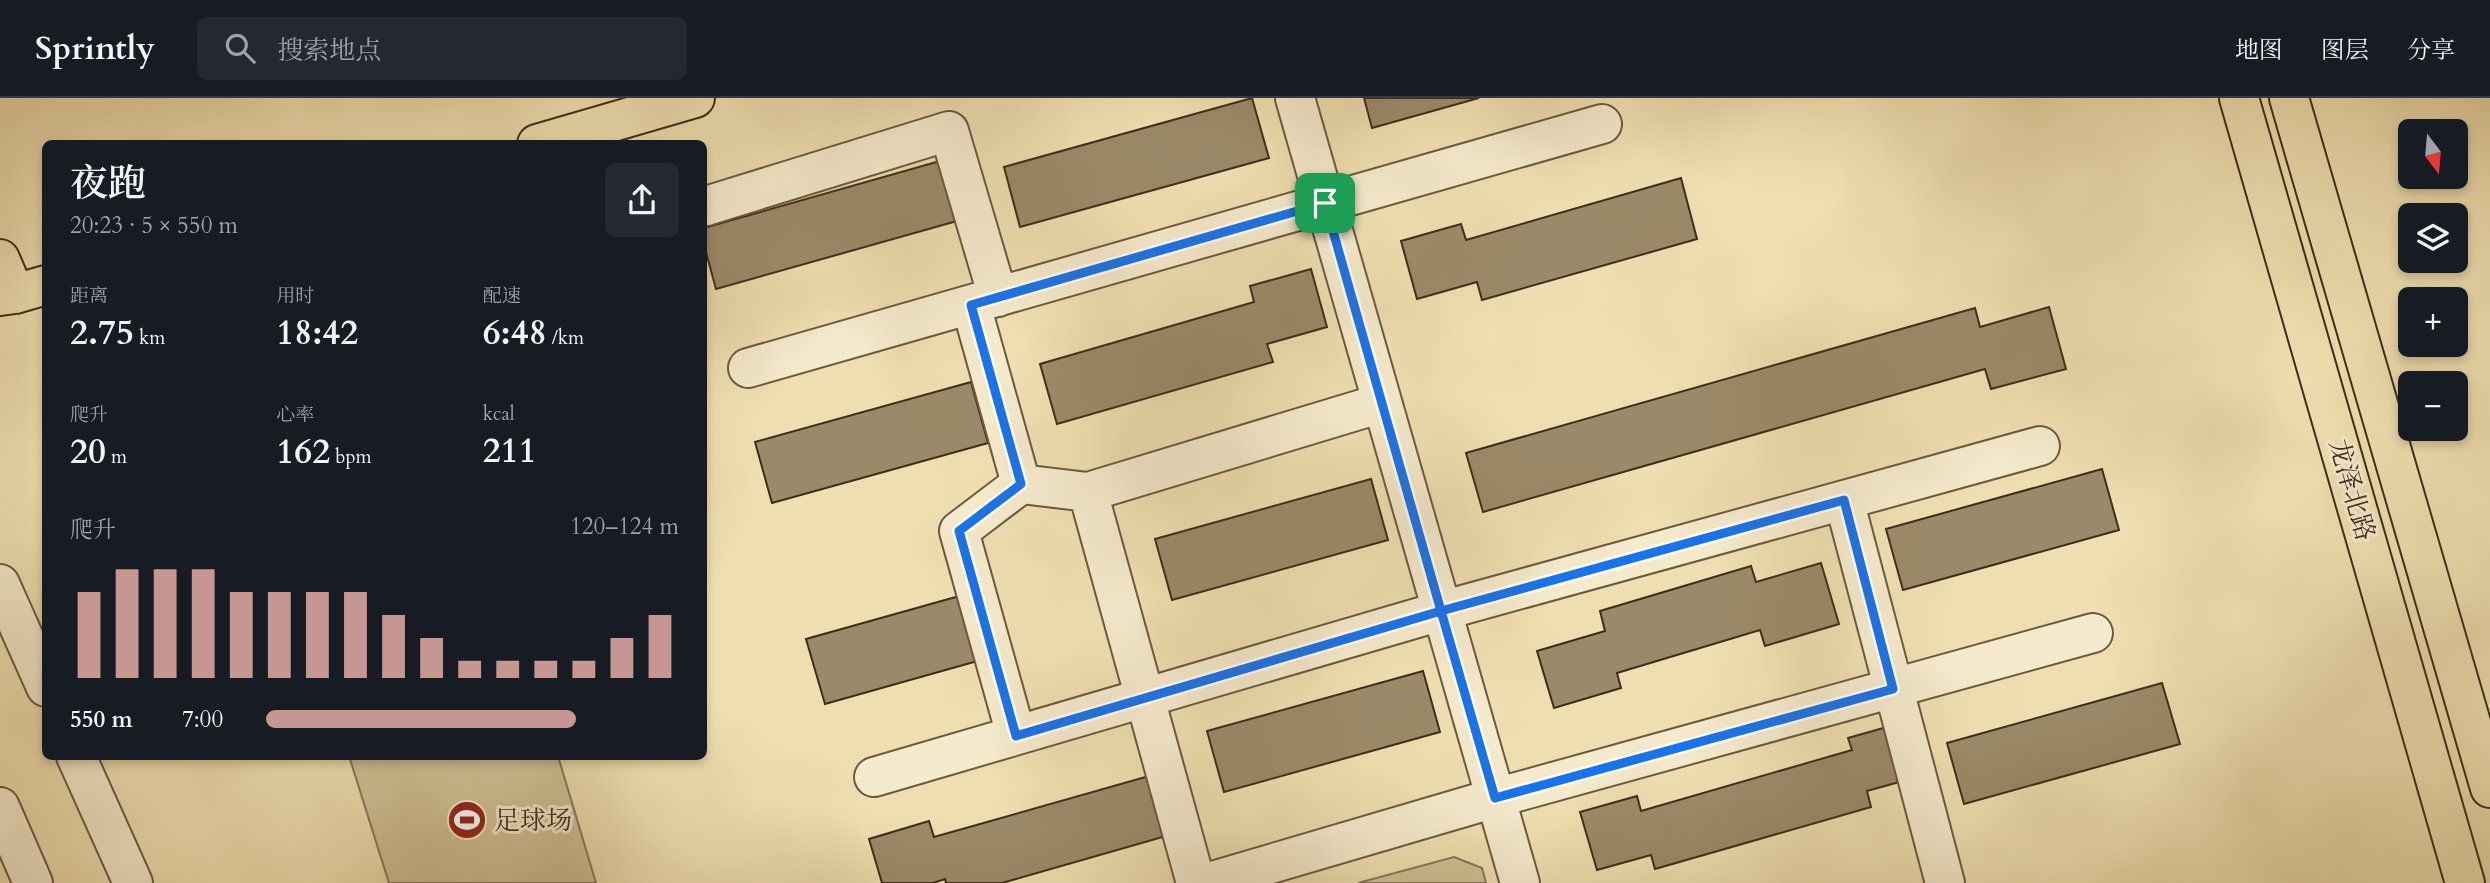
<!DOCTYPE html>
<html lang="zh">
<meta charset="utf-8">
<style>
:root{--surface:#171b24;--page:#242831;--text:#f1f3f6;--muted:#9ea1a6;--line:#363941;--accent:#c59692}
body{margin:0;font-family:Cardo,"Noto Serif SC",serif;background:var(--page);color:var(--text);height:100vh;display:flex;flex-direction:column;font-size:26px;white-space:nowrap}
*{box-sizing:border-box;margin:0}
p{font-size:23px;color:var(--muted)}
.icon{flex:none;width:38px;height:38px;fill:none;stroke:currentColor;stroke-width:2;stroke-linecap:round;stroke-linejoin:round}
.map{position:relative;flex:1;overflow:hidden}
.drawer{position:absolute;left:42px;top:42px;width:665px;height:620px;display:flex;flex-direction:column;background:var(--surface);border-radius:10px;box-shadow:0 4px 10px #0003}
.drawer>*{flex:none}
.needle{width:46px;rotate:164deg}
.fabs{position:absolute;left:2398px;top:21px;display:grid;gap:14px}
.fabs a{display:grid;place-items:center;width:70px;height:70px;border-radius:10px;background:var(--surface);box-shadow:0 4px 10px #0003;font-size:35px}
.pin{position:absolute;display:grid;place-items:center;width:60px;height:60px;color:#fff;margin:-30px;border-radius:14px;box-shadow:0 4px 10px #0006}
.round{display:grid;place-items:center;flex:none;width:74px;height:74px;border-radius:10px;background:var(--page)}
.summary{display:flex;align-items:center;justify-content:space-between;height:119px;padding:0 28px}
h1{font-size:38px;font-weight:600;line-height:52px}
.stats{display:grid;grid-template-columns:repeat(3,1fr);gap:10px;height:119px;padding:7px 28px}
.stats div{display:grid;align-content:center}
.stats b{font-size:35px;font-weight:600}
.stats small{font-size:19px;font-weight:400}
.stats p{font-size:19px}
.chart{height:196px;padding:14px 28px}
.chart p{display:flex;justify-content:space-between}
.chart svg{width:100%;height:126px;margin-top:7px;stroke:var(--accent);stroke-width:6}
ul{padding:0 28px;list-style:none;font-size:23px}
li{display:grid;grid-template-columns:112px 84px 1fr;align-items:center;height:52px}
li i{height:18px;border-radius:9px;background:var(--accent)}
header{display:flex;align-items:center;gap:42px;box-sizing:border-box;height:98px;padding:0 35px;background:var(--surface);border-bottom:2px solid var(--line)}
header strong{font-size:33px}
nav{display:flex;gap:38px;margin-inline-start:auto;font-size:24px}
.search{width:490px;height:63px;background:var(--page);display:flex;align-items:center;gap:18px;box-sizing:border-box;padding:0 24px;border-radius:10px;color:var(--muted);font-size:26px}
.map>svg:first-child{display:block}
</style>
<header>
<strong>Sprintly</strong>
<div class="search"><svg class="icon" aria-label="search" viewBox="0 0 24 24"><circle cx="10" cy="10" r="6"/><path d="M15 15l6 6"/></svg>搜索地点</div>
<nav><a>地图</a><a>图层</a><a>分享</a></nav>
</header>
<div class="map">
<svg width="2490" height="785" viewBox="0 0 2490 785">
<rect width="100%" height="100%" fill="#efdfb0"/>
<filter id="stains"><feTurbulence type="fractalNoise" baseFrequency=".00286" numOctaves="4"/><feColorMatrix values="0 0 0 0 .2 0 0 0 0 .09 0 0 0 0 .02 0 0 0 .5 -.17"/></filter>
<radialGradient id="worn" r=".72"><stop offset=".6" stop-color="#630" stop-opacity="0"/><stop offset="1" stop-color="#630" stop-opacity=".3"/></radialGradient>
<path fill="#d1c197" stroke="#88775a" stroke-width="2" d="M 349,658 L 558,658 L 596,785 L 389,785 Z
M 1454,759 L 1482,770 L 1486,785 L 1358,785 Z"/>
<path fill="#9b8a69" stroke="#3f2d1c" stroke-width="2" d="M 1252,0 L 1269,60 L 1020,129 L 1004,69 Z
M 1364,0 L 1479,0 L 1372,30 Z
M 947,61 L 964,121 L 716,191 L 704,147 L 704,130 Z
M 1681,80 L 1697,141 L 1482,202 L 1477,184 L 1417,201 L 1401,143 L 1461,126 L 1466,142 Z
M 1311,171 L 1327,229 L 1267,246 L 1273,264 L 1057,326 L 1040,266 L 1254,204 L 1250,188 Z
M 2049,209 L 2066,271 L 1991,291 L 1985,271 L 1483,414 L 1466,355 L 1975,210 L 1980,229 Z
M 971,284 L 988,345 L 772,405 L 755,344 Z
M 2102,371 L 2119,432 L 1903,492 L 1886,431 Z
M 1371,381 L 1388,442 L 1172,502 L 1155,441 Z
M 1821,465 L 1839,526 L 1765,548 L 1760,532 L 1617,575 L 1621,590 L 1554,610 L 1537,553 L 1605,533 L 1600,513 L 1751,468 L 1756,484 Z
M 970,495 L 988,560 L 825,606 L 806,541 Z
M 1423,573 L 1440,634 L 1224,694 L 1207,633 Z
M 2162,585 L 2180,646 L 1964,706 L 1947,645 Z
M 1901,625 L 1917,679 L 1867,693 L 1871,709 L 1655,771 L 1651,757 L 1597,772 L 1580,714 L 1637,698 L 1641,713 L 1852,652 L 1848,640 Z
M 1149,678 L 1166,738 L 1002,785 L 946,785 L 945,781 L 933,785 L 882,785 L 869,741 L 929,723 L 934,739 Z"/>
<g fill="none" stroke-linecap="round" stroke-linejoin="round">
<g stroke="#6b5a41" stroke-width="42">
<path id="minor" d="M 1295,0 L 1520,785
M 706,108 L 949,33 L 998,199
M 971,207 L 1021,386 L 1088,394 L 1196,785
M 748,270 L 1602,26
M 1088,394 L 1382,305
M 1844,402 L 1945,785
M 0,486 L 46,589
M 1016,637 L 959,433 L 1021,386
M 76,658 L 133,785
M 874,679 L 1441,513 L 2040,348
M 0,709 L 33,785
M 1206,785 L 1495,700 L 2093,535"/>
</g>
<g stroke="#3f2d1c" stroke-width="42">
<path id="major" d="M 2239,0 L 2465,785
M 2289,0 L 2490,690
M 537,46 L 695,0
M 0,161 L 15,196
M 0,198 L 15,196 L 46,187"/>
</g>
<use href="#minor" stroke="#f5eacc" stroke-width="38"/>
<use href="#major" stroke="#efdfb0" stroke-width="38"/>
</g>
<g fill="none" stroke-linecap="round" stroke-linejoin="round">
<g stroke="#fff" stroke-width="14">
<path id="route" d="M 1325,105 L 971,207 L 1021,386 L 959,433 L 1016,638 L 1441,513 L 1495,700 L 1893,591 L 1844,402 L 1441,513 L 1325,105"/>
</g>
<use href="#route" stroke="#1a73e8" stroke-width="9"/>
</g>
<defs>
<g id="stadium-disc" transform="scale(2.0125)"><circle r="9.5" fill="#8f2418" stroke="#f5eacc"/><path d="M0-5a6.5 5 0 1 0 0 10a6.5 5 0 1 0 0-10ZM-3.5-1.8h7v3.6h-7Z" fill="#fff"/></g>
</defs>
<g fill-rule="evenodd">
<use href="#stadium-disc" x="467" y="722"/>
</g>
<g text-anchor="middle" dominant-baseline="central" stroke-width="6" stroke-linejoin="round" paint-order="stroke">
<g font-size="26" fill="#3f2d1c" stroke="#f5eacc">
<text transform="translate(2352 392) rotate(74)">龙泽北路</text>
</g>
<g font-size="26" fill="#3f2d1c" stroke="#f5eacc" text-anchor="start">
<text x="494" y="722">足球场</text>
</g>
</g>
<rect width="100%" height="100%" filter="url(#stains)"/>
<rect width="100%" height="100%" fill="url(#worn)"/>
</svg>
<div class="fabs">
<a><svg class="needle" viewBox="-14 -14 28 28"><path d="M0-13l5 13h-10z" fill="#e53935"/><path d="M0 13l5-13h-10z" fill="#9ea1a6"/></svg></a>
<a><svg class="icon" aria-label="layers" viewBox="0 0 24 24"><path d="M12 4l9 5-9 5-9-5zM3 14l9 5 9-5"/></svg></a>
<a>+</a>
<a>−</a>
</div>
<div class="pin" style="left:1325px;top:105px;background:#1e9e55"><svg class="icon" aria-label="arrive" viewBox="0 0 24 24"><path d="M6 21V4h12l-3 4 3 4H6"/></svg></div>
<section class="drawer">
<div class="summary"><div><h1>夜跑</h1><p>20:23 · 5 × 550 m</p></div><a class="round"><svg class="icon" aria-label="share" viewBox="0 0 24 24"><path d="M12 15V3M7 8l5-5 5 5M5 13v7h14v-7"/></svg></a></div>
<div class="stats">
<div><p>距离</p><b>2.75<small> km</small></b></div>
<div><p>用时</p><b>18:42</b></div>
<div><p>配速</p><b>6:48<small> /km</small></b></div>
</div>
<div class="stats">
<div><p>爬升</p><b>20<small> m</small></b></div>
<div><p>心率</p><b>162<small> bpm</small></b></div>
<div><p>kcal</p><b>211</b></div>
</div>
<div class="chart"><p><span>爬升</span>120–124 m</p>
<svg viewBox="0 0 160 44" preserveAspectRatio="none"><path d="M5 44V14M15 44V6M25 44V6M35 44V6M45 44V14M55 44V14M65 44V14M75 44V14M85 44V22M95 44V30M105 44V38M115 44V38M125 44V38M135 44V38M145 44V30M155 44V22"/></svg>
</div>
<ul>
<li><b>550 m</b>7:00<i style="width:75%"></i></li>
</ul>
</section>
</div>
